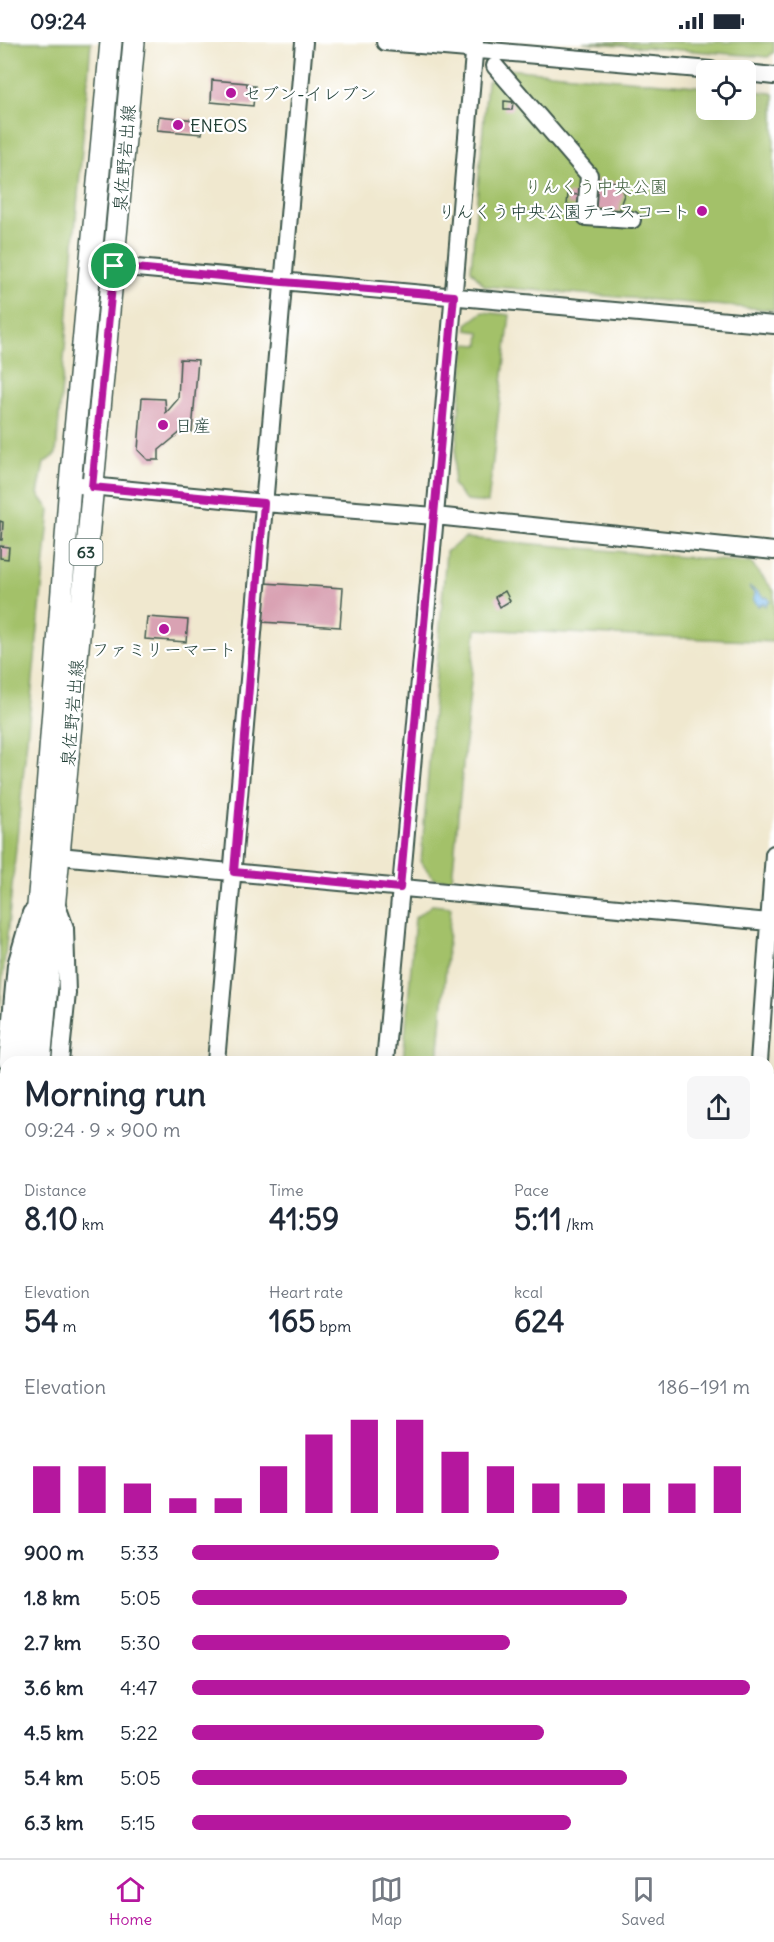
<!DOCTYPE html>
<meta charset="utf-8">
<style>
:root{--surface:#fff;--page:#f6f6f7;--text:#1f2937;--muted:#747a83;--line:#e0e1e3;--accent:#b5179e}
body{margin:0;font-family:Delius,"Klee One",sans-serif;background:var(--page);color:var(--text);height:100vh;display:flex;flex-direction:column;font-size:22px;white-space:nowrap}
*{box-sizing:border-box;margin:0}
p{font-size:20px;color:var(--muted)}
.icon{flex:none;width:33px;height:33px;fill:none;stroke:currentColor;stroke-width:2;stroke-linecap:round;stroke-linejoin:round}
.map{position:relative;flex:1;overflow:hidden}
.drawer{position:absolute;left:0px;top:1014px;width:774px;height:802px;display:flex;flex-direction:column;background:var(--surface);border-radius:18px 18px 0 0;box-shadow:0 6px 24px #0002}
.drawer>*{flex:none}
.tools{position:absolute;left:696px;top:18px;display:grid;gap:12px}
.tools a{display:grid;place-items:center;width:60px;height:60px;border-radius:9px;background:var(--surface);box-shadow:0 6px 24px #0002;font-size:30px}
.pin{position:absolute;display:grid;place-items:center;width:51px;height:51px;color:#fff;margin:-26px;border:3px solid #fff;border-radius:50%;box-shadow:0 2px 6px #0007}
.round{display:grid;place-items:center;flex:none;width:63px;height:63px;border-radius:9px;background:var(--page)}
.summary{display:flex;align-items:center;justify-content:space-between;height:102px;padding:0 24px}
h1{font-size:33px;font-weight:700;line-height:45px}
.figures{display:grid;grid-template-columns:repeat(3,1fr);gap:9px;height:102px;padding:6px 24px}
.figures div{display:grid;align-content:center}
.figures b{font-size:30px;font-weight:700}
.figures small{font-size:16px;font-weight:400}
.figures p{font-size:16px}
.chart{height:168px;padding:12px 24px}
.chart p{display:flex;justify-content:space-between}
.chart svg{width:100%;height:108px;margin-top:6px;stroke:var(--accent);stroke-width:6}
ul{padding:0 24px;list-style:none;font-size:20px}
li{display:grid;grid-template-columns:96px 72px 1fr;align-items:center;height:45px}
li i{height:15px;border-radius:8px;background:var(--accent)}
.status{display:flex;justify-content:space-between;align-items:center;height:42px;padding:0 30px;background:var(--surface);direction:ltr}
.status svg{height:16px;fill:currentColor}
.menu{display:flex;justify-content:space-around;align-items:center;height:84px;border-top:2px solid var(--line);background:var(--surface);font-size:16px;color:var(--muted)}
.menu a{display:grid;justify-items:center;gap:3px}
.menu .on{color:var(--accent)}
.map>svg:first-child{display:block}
</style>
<div class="status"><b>09:24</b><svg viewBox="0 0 49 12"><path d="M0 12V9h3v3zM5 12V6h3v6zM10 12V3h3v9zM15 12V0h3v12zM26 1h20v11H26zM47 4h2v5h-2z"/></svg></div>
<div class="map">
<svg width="774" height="1816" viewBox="0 0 774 1816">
<rect width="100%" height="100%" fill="#fff"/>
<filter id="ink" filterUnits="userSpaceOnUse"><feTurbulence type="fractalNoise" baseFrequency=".0167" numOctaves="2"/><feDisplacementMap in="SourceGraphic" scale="12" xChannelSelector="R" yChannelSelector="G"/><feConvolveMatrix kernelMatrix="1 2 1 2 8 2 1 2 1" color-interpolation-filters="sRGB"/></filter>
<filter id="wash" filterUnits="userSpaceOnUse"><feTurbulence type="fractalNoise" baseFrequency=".008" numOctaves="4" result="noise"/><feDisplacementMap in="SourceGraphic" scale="24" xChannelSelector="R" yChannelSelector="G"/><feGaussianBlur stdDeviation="1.35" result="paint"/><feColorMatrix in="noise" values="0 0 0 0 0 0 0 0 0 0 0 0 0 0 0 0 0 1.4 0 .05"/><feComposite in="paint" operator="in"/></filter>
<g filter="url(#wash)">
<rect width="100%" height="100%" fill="#f0e8cf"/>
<path fill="#a3c169" stroke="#617f4e" stroke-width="1.5" d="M 0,0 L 91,0 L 56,412 L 44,421 L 38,452 L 50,468 L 0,964 Z
M 583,0 L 774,0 L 774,10 L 768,15 Z
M 506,27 L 706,45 L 706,68 L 746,68 L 746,48 L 772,51 L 774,53 L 774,268 L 485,244 L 471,228 L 487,40 Z
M 483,270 L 510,273 L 488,461 L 466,459 L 453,443 L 465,302 L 479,303 L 480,290 L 467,288 L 467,282 Z
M 465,496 L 751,521 L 774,549 L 774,600 L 476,587 L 452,838 L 434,837 L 421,820 L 446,510 Z
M 432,863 L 451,865 L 438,1020 L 403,1020 L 415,876 Z
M 774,1046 L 774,1360 L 768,1390 L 768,1056 L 769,1050 Z
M 768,1609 L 774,1610 L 774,1744 L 768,1742 Z
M 768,1804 L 774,1807 L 774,1816 L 709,1816 L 712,1811 L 768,1810 Z"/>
<path fill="#7cbdf1" stroke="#4e7d92" stroke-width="1.5" d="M 749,545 L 758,550 L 764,556 L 767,555 L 770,559 L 765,564 L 763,561 L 758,564 L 753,557 L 755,552 Z
M 0,1537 L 6,1537 L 6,1810 L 605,1811 L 605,1816 L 0,1816 Z"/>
<path fill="#f0e8cf" d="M 28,1811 L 67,1811 L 84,1816 L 45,1816 Z"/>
<g id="blocks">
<path fill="#d9a2b3" d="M 212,38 L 247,41 L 247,44 L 255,44 L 253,64 L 211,60 Z
M 504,59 L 513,60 L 512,68 L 504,68 Z
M 159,74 L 204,79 L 202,92 L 157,88 Z
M 595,136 L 600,143 L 612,139 L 620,143 L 624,153 L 620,164 L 620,170 L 591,167 Z
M 568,152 L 579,153 L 578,164 L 567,163 Z
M 180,317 L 198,318 L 192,390 L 182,389 L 159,408 L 159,418 L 148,418 L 138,408 L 142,356 L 165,357 L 166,371 L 178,357 Z
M 0,479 L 3,480 L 2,498 L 0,498 Z
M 0,504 L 9,505 L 8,517 L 0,516 Z
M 264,541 L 343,546 L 340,585 L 262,580 Z
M 505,549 L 510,559 L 500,565 L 495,555 Z
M 147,575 L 188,578 L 186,600 L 145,597 Z"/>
</g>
</g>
<g filter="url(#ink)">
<use href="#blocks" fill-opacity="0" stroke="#3e574b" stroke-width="1.5"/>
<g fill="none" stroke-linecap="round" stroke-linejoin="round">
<g stroke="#3e574b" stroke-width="20">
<path id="minor" d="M 385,0 L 711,28
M 495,24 L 589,133 L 586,175 L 632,178
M 746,31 L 774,34
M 114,224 C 334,245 554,263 774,283
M 70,442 L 264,461 L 435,474 L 774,509
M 59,814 L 769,880
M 56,861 L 65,886 L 67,951 L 60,1020
M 7,1020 L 16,923 L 31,871
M 216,1020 L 304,0
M 385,1020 L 435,474 L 475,0
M 759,1020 L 774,812
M 768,1039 L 774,1040
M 0,1107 L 6,1036
M 768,1433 L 774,1401
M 0,1515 L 6,1515
M 768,1596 L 774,1597
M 693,1816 L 695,1810"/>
</g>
<g stroke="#3e574b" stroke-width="24">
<path id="major" d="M 24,1020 L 40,841 L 70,442 L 111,0
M 40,1020 C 69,680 104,340 134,0
M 0,1294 L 6,1227
M 0,1487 L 6,1417"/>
</g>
<use href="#minor" stroke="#fff" stroke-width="16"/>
<use href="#major" stroke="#fff" stroke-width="21"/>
</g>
</g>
<g fill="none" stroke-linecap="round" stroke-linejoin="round" filter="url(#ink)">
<g stroke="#fff" stroke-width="12">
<path id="route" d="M 114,224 L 283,240 L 454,254 L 400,846 L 234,830 L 264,461 L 92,445 Z"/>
</g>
<use href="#route" stroke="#b5179e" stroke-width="8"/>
</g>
<g fill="#b5179e" stroke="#fff" stroke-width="2">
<circle cx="231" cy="51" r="6"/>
<circle cx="178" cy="83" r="6"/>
<circle cx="702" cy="169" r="6"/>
<circle cx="163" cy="383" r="6"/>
<circle cx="164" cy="587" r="6"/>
</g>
<g text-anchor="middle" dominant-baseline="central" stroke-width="4.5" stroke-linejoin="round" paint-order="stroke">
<rect fill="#fff" stroke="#627771" stroke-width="1.5" x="69.5" y="497" width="33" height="26" rx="4.5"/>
<g font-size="16" font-weight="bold" fill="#1f3d34">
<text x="86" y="510">63</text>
</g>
<g font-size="18" fill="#1f3d34" stroke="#fff" text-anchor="start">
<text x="243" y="51">セブン-イレブン</text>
<text x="190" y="83">ENEOS</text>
<text x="690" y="169" text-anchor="end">りんくう中央公園テニスコート</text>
<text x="175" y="383">日産</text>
<text x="164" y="607" text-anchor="middle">ファミリーマート</text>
</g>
<g font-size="18" fill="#1f3d34" stroke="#fff">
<text transform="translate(124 116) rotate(-85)">泉佐野岩出線</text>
<text transform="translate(72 671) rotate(-85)">泉佐野岩出線</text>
</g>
<g font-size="18" fill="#476544" stroke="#fff">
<text x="596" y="144">りんくう中央公園</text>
</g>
</g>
</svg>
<div class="tools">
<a><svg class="icon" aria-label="locate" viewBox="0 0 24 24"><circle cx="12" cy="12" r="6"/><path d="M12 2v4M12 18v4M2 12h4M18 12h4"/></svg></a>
</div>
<div class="pin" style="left:114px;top:224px;background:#1e9e55"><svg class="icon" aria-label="arrive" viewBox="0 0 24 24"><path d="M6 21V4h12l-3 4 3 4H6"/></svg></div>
<section class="drawer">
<div class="summary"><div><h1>Morning run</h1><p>09:24 · 9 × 900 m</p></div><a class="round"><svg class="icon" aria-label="share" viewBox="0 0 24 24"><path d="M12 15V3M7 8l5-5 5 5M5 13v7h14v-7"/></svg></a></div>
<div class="figures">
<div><p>Distance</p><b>8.10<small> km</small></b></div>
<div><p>Time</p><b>41:59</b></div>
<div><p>Pace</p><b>5:11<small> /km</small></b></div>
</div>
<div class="figures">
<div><p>Elevation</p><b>54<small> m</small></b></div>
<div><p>Heart rate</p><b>165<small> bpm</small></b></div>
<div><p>kcal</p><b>624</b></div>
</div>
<div class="chart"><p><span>Elevation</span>186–191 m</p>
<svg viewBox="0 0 160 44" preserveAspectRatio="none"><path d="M5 44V25M15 44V25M25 44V32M35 44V38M45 44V38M55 44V25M65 44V12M75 44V6M85 44V6M95 44V19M105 44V25M115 44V32M125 44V32M135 44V32M145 44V32M155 44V25"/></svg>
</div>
<ul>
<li><b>900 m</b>5:33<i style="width:55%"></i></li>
<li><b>1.8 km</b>5:05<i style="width:78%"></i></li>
<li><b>2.7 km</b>5:30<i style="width:57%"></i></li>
<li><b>3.6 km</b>4:47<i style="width:100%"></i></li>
<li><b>4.5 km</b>5:22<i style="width:63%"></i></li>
<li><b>5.4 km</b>5:05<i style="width:78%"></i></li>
<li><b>6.3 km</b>5:15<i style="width:68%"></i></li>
</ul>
</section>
</div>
<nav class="menu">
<a class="on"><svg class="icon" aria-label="home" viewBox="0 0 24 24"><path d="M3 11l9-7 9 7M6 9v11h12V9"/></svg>Home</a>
<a><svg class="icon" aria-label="map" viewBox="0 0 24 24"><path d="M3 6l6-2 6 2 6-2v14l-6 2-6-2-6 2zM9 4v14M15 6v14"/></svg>Map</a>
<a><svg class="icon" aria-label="saved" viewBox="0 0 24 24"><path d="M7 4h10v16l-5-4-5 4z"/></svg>Saved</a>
</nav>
